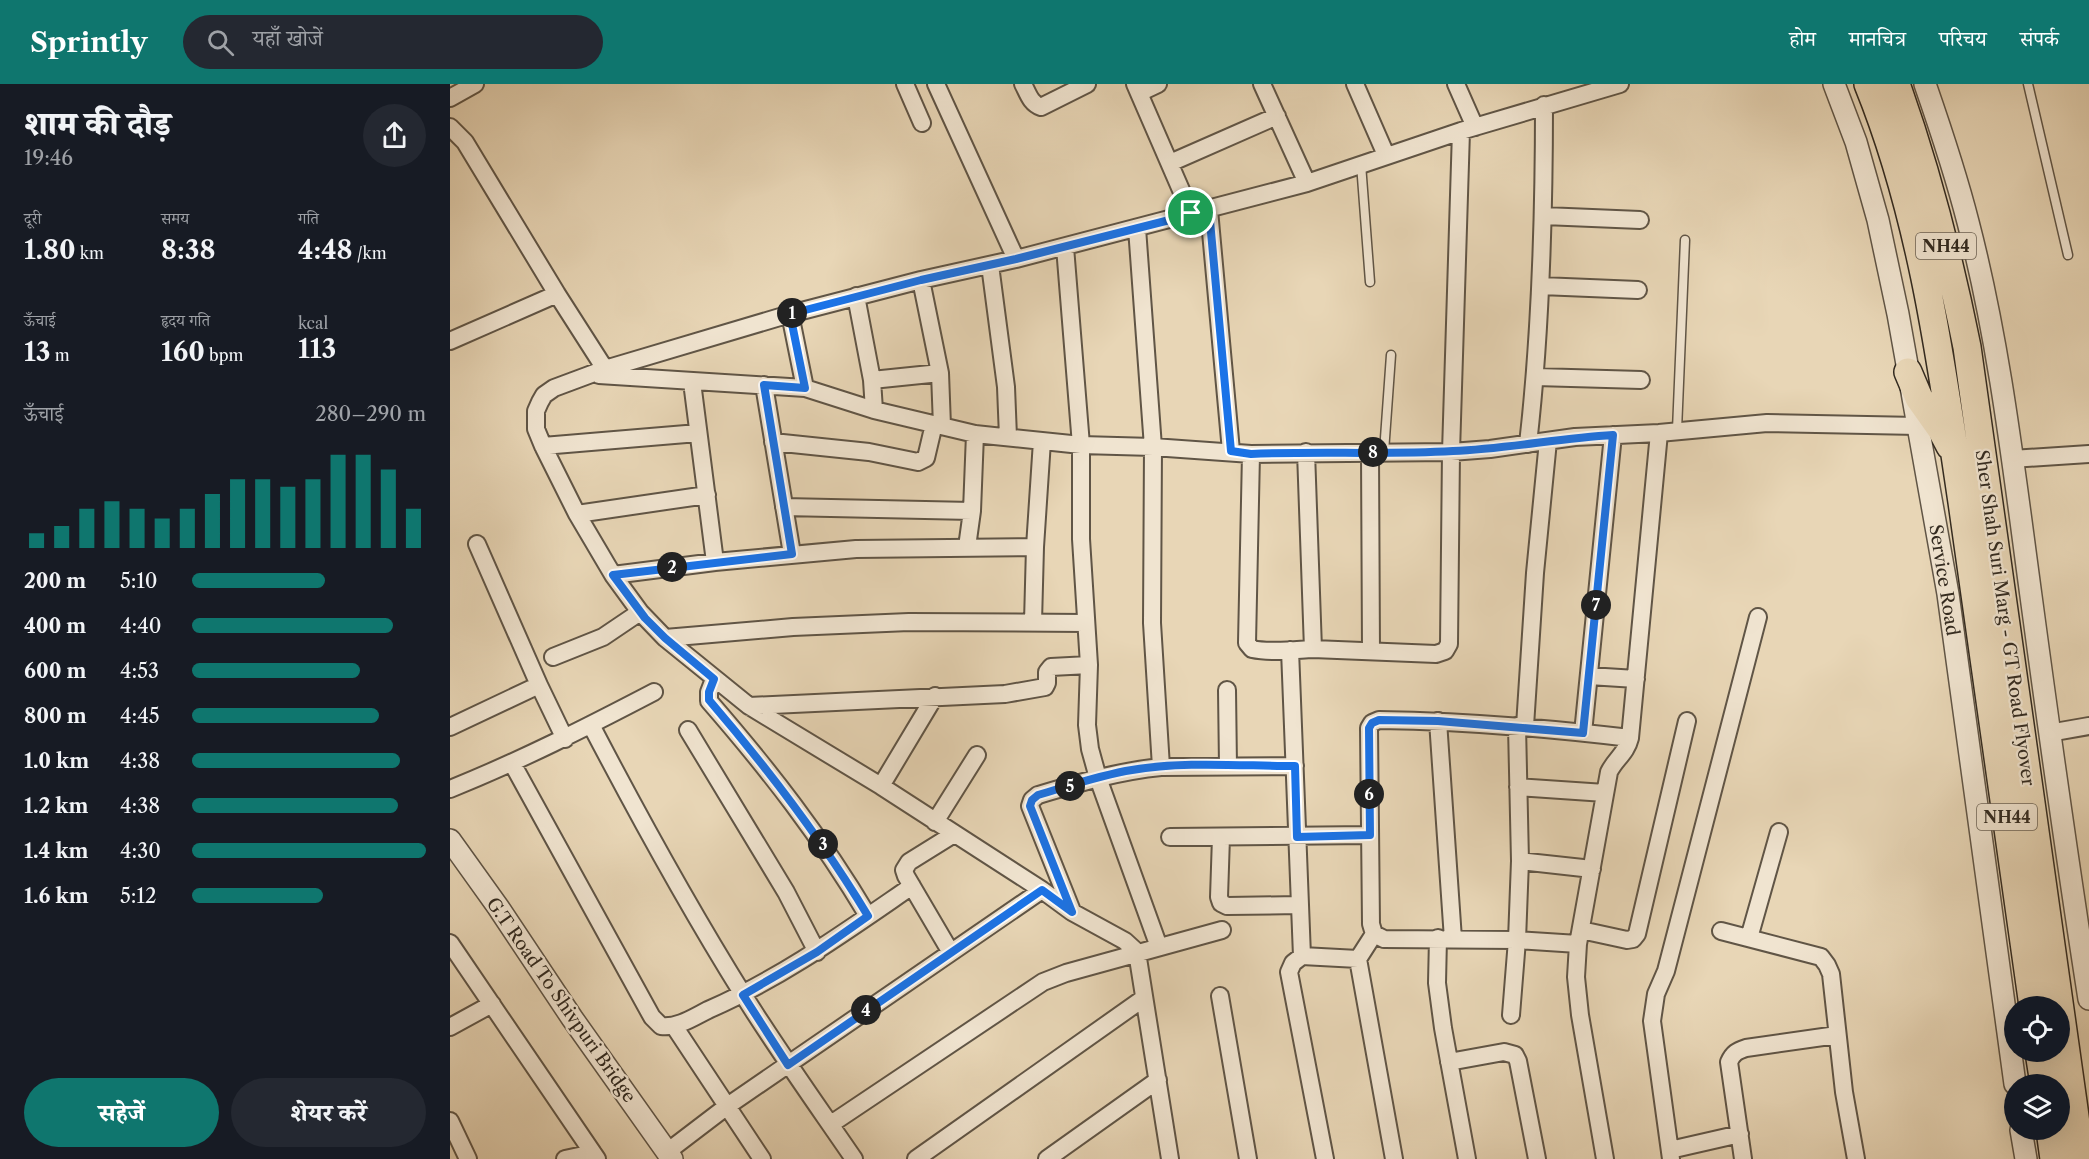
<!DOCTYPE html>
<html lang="hi">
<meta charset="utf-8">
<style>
:root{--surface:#171b24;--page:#242831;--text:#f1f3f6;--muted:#9ea1a6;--accent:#0f766e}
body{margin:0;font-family:"Libre Caslon Text","Noto Serif Devanagari",serif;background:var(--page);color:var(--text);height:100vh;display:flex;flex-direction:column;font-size:22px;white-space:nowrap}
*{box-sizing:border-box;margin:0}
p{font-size:20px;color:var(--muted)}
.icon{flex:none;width:33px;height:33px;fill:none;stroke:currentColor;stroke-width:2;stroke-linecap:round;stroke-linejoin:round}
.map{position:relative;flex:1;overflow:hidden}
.side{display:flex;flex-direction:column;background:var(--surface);width:450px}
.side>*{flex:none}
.tools{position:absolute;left:1554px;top:912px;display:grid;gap:12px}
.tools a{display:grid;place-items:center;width:66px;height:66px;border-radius:50%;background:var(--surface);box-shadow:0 6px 24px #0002;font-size:30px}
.pin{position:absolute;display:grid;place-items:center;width:51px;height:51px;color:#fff;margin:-26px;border:3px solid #fff;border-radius:50%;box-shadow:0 2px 6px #0007}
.km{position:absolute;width:30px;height:30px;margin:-15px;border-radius:50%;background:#222;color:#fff;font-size:16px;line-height:30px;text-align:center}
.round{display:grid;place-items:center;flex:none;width:63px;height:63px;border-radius:32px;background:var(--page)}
.headline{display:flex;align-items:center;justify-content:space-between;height:102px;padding:0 24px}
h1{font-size:33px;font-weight:800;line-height:45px}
.metrics{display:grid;grid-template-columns:repeat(3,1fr);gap:9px;height:102px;padding:6px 24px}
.metrics div{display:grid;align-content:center}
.metrics b{font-size:26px;font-weight:800}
.metrics small{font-size:16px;font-weight:400}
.metrics p{font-size:16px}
.chart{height:168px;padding:12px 24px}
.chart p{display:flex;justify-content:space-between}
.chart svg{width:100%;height:108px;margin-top:6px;stroke:var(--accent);stroke-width:6}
.button{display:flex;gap:12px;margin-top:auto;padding:12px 24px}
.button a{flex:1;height:69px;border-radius:36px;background:var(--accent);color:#fff;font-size:24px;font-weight:800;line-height:69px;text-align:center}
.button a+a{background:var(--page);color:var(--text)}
ul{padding:0 24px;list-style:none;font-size:20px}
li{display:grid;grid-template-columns:96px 72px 1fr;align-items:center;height:45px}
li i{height:15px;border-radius:8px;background:var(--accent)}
header{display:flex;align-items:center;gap:36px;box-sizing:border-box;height:84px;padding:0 30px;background:var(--accent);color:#fff}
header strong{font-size:28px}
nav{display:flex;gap:33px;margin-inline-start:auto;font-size:21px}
.search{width:420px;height:54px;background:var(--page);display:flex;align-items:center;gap:15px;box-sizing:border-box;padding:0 21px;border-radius:33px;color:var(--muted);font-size:22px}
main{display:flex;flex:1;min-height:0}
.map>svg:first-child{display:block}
</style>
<header>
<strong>Sprintly</strong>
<div class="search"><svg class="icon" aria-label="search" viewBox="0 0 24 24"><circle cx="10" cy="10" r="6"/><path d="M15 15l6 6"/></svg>यहाँ खोजें</div>
<nav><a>होम</a><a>मानचित्र</a><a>परिचय</a><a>संपर्क</a></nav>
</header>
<main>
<section class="side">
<div class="headline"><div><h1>शाम की दौड़</h1><p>19:46</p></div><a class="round"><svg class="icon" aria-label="share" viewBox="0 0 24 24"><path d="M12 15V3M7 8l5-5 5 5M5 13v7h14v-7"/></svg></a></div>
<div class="metrics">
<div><p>दूरी</p><b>1.80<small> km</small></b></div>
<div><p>समय</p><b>8:38</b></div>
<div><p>गति</p><b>4:48<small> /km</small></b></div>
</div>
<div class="metrics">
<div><p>ऊँचाई</p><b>13<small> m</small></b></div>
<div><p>हृदय गति</p><b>160<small> bpm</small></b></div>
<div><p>kcal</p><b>113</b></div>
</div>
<div class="chart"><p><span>ऊँचाई</span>280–290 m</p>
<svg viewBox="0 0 160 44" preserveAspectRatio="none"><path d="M5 44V38M15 44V35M25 44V28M35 44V25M45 44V28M55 44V32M65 44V28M75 44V22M85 44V16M95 44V16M105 44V19M115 44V16M125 44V6M135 44V6M145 44V12M155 44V28"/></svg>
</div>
<ul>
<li><b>200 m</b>5:10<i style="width:57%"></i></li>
<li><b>400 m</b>4:40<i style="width:86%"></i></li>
<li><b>600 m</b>4:53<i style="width:72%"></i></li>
<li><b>800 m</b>4:45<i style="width:80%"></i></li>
<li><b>1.0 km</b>4:38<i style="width:89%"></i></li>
<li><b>1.2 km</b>4:38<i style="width:88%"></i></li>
<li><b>1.4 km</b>4:30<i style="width:100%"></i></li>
<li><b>1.6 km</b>5:12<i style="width:56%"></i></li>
</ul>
<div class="button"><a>सहेजें</a><a>शेयर करें</a></div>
</section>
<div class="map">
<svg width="1639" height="1075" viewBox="0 0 1639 1075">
<rect width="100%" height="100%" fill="#e8d6b6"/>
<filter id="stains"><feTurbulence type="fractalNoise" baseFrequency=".00333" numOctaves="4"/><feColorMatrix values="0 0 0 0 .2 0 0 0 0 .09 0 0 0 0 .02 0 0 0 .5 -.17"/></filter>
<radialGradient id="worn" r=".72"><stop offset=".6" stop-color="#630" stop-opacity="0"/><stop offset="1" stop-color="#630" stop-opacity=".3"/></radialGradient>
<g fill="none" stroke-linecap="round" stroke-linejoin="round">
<g stroke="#605546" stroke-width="11">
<path id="service" d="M 1578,0 L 1618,171
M 911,80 L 920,198
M 1227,346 L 1235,156
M 934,368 L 941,271"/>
</g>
<g stroke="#605546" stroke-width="20">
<path id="minor" d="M 455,0 L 472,39
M 486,0 L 566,175
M 573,0 C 578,9 580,19 591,23 L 637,0
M 685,0 L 741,129
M 812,0 L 857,99
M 905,0 L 936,71
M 1006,0 L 1025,43
M 689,9 L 708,0
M 0,14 L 25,0
M 0,43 L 15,58 L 107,210 L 155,285
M 720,79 L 827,32
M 759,126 L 781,367
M 1094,132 L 1190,136
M 615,163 L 631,361 L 631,455 L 639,581 L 637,641 L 640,665 L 648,694 L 709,863
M 540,181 L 556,303 L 558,353
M 471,196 L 490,289 L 492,342
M 1091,202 L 1188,206
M 406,212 L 422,296 L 424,326
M 340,230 L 355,304
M 0,257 L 107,210
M 149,291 L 355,304 L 424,326 L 525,350 L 631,361 L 703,363 L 801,370 L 1001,368 L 1040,365 L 1125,353 L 1209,349 L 1317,339 L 1468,342
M 1086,293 L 1191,296
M 422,296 L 490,289
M 242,298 L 265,478
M 314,301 L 342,470
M 323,358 L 419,368 L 468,378 L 476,374 L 484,340
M 1078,360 C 1091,247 1094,135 1094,21
M 93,362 L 248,349
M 920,368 L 921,567
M 801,370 L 797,559 L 802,565 C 821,569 844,566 863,565 L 856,368
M 1562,375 L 1639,370
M 334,423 L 522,427
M 127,430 L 257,411
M 27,460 L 89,601 L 115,655
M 517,463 L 522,427 L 525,350
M 163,491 L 265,478 L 406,465 L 585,463 L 592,357
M 583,538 L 585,463
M 215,554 L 343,543 L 459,538 L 636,539
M 863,565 L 986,570 L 995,567 L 999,560 L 1001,368 L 1011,47
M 840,566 L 852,872
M 103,573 L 153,553 L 190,528
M 1139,592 L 1186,595
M 264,595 L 259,608 L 259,617 C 319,686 371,753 418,832
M 777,606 L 778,682
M 299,622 L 555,610 L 595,603 L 597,599 L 597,588 L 601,583 L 639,581
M 988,637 L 1003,855
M 141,641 C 189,733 239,824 294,912 C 329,968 367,1021 404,1075
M 1075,642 L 1085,489 L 1098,357
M 0,643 L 89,601
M 238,646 L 336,808 L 367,868
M 1133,649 L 1163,351
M 1599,649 L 1639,642
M 62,679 L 202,933 L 211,942 C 228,944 244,933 258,926 C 333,893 395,848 462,802
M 711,683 L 845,682
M 431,702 L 485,612
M 1068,703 L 1155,709
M 0,705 C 70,677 137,643 204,608
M 485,738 L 527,671
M 720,753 L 920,751
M 771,753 L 769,813 L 771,819 L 777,822 L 849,821
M 1070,777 L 1142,785
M 622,827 L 580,722 L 582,716 L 588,711 C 629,699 669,687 711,683 L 702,539 L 703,363 L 687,144
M 1131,846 L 1177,856 L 1183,855 L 1187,850 L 1237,637
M 1271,847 L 1371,873 L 1377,881 L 1381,890 L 1394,1008 L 1406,1075
M 924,850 L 908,875 L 944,1075
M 988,854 L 987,899 L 993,944 L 1017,1075
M 1299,854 L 1329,748
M 0,859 L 147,1075
M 1128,860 L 1067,856 L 934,855 L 924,850 L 921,840 L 919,644 L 922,639 L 929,636 C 1014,637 1096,644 1180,654
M 500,867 L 456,792 L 454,786 L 459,778 L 504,750
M 770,912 L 798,1075
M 1061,931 L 1067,856 L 1070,777 L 1067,642
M 224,942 L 312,1075
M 0,943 L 42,920
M 999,978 L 1054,968 L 1065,971 L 1068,977 L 1087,1075
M 0,1037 L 18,1075
M 381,1040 L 593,898 L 616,889 L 772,846
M 1220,1066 L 1290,1050
M 217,1068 L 276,1023 L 592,806
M 115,1075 L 143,1069
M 466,1075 L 694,914
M 597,1075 L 708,996
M 720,1075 L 687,868 L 675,857 L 622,828 L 592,806 L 431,702 L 299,622 L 215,554 L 190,528 L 163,491 L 127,430 L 93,362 L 86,345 L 86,327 L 90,318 L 94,311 L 104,304 L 155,285 L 340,230 L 471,196 L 566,175 L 857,99 L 1011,47 L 1170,0
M 875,1075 L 839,888 L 843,879 L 852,872 L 908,875
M 1155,1075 L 1130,931 L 1126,893 L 1128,860 L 1159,688 C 1166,674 1176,670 1180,654 L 1209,349
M 1221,1075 L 1202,937 L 1206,910 L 1216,887 L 1308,533
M 1293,1075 L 1279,978 C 1283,969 1287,967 1296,964 L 1387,951"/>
</g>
<g stroke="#605546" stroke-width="24">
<path id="tertiary" d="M 1384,0 L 1406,58 L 1428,136 L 1448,230 L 1498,510 L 1565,1000
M 1475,0 C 1491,46 1506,91 1518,138 C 1550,261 1564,387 1581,512 C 1599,646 1618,781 1639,915
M 0,756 L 48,823 L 122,934 L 222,1075
M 1571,1046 L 1576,1075"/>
</g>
<g stroke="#322a20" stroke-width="30">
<path id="trunk" d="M 1418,0 C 1472,133 1491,277 1512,418 C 1537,586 1560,754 1583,922
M 1446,0 C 1477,87 1499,173 1517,263 L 1631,1075
M 1458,288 L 1469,314 L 1491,345 L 1500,362
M 1589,968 L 1594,1000
M 1600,1046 L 1604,1075"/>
</g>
<use href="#service" stroke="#f0e4d0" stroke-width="8"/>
<use href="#minor" stroke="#f0e4d0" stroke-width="16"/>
<use href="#tertiary" stroke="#f0e4d0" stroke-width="21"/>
<use href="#trunk" stroke="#e8d6b6" stroke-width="27"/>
</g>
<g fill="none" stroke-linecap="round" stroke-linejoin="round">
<g stroke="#fff" stroke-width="12">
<path id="route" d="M 759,126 L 781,367 L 801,370 C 868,367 936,371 1003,367 C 1057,365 1109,354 1163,351 L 1133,649 L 988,637 L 929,636 L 922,639 L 919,644 L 920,751 L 847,753 L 845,682 C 793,682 733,677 682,686 C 650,691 619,702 588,711 L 582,716 L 580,722 L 622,828 L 592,806 L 338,981 L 293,911 L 367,868 L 418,832 C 371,754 319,686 259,616 L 259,608 L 264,595 L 215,554 L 195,534 L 163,491 L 342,470 L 314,301 L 355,304 L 340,230 L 471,196 L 566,175 Z"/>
</g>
<use href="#route" stroke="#1a73e8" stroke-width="8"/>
</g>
<g text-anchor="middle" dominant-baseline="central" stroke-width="4.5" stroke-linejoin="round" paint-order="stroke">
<g fill="#f0e4d0" stroke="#6b6255" stroke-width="1.5">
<rect x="1466" y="149" width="60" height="26" rx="4.5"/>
<rect x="1527" y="720" width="60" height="26" rx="4.5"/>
</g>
<g font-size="16" font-weight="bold" fill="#322a20">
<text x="1496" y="162">NH44</text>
<text x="1557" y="733">NH44</text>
</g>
<g font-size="18" fill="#322a20" stroke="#f0e4d0">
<text transform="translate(1494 496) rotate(81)">Service Road</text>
<text transform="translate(1555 534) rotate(82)">Sher Shah Suri Marg - GT Road Flyover</text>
<text transform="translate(111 916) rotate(55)">G.T Road To Shivpuri Bridge</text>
</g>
</g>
<rect width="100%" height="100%" filter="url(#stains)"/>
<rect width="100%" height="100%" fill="url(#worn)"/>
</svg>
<div class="tools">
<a><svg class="icon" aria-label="locate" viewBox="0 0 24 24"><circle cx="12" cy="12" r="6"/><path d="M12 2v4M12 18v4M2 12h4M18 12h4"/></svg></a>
<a><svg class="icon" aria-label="layers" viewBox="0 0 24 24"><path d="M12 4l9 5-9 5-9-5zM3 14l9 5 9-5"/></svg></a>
</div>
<div class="pin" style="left:741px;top:129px;background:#1e9e55"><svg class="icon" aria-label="arrive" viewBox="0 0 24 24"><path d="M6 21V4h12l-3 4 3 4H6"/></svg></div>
<b class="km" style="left:342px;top:229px">1</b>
<b class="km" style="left:222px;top:483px">2</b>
<b class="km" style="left:373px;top:760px">3</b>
<b class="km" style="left:416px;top:926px">4</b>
<b class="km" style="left:620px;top:702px">5</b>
<b class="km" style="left:919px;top:710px">6</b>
<b class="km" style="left:1146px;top:521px">7</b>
<b class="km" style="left:923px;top:368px">8</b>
</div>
</main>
